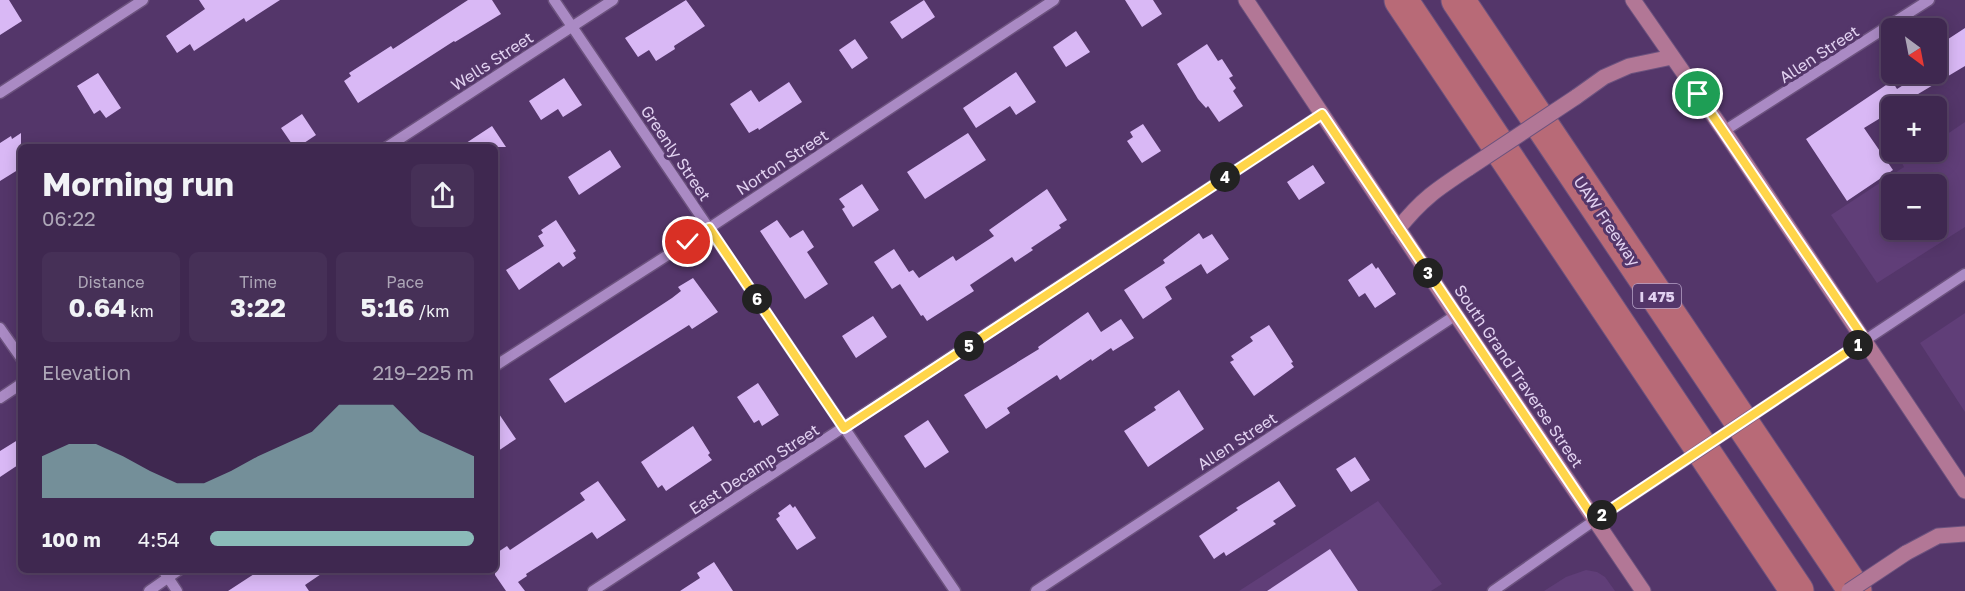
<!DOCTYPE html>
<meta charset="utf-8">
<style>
:root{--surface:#3f2850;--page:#463057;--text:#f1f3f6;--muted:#ada6b7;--line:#584467;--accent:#8bbbb9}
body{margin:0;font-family:"Golos Text",sans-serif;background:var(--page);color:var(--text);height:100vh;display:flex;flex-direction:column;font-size:22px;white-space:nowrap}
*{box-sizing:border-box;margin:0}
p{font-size:20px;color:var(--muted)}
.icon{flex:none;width:33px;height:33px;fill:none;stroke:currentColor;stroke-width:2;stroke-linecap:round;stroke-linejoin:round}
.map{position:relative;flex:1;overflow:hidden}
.details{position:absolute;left:18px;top:144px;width:480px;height:429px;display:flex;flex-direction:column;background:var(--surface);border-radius:9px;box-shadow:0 3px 15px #0003,0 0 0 2px var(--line)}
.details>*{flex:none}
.needle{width:39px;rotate:148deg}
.fabs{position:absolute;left:1881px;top:18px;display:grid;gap:12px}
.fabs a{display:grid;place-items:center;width:66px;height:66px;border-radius:9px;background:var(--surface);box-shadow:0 3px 15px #0003,0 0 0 2px var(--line);font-size:30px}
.pin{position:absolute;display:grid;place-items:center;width:51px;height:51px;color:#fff;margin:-26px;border:3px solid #fff;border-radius:50%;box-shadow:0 2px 6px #0007}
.km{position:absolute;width:30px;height:30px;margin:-15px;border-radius:50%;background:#222;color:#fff;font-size:16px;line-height:30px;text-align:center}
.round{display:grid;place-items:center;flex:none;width:63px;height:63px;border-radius:9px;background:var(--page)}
.overview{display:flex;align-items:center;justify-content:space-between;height:102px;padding:0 24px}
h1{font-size:33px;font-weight:700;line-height:45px}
.stats{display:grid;grid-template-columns:repeat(3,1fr);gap:9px;height:102px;padding:6px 24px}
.stats div{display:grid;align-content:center;border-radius:9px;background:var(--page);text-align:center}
.stats b{font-size:26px;font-weight:700}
.stats small{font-size:16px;font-weight:400}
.stats p{font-size:16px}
.chart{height:168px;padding:12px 24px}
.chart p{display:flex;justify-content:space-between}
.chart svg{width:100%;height:108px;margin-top:6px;fill:var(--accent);opacity:.7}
ul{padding:0 24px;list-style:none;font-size:20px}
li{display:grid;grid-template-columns:96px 72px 1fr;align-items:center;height:45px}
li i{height:15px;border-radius:8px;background:var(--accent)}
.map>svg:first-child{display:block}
</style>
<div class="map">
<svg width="1965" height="591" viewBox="0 0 1965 591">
<rect width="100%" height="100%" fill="#54366a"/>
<path fill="#603e78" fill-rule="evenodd" d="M 1965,122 L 1965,227 L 1877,283 L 1831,215 L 1904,167 L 1902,163 L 1920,152 L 1936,152 L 1937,141 ZM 1892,184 L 1936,184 L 1936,230 L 1892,230 Z
M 1965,313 L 1965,412 L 1920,343 Z
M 1378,501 L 1442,584 L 1431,591 L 1239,591 Z
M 1586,570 L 1597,572 L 1605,577 L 1615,591 L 1544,591 L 1566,577 Z"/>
<path fill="#d9b8f5" d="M 0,0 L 9,0 L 22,21 L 0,35 Z
M 199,0 L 280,0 L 246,22 L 244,18 L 194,51 L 190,44 L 177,53 L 166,36 L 205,9 Z
M 468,0 L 492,0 L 501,14 L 455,42 L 454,41 L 358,103 L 344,81 L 351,76 L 349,73 L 391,46 L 393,49 Z
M 686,0 L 705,26 L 674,46 L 675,49 L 656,61 L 649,50 L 638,57 L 625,38 Z
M 924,0 L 935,17 L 902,39 L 890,22 Z
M 1125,0 L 1153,0 L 1162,14 L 1142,27 Z
M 1965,28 L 1965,66 L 1898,106 L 1892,106 L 1892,111 L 1864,128 L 1893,170 L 1847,201 L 1806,139 L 1892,81 L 1897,89 L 1921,74 L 1936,74 L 1936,47 Z
M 1076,31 L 1090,52 L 1066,67 L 1053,47 Z
M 855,39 L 868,58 L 852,69 L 839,50 Z
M 1207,44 L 1218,61 L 1222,59 L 1233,76 L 1229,78 L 1236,88 L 1233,91 L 1243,106 L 1219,122 L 1208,106 L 1206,108 L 1198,99 L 1177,64 Z
M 1016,72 L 1036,102 L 1016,115 L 1010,106 L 976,128 L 963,108 Z
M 98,73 L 121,108 L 106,118 L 100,110 L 94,114 L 77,86 Z
M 564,78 L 582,105 L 563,117 L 558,109 L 541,120 L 529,101 Z
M 789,82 L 802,102 L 759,130 L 758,128 L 749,133 L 730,104 L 751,90 L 759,102 Z
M 302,114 L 316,135 L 298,147 L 294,147 L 281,128 Z
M 1143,124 L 1161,151 L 1142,163 L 1127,141 L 1133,137 L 1130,132 Z
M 492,126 L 506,147 L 460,147 Z
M 21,133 L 21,168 L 0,181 L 0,143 L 11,136 L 12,139 Z
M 968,133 L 986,160 L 925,199 L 907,172 Z
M 610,150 L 621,167 L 579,195 L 568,177 Z
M 1313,165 L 1325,183 L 1299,200 L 1287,182 Z
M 862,184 L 879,210 L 853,227 L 842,209 L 845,207 L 839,199 Z
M 1047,189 L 1067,220 L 1059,225 L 1061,228 L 1031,248 L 1033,250 L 1015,262 L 1012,257 L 970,285 L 974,291 L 927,321 L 923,315 L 921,316 L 900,284 L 892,289 L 874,262 L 894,249 L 909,272 L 913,270 L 919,278 L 953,256 L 956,261 L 994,236 L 989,230 Z
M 556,220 L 576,251 L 573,253 L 576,258 L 563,267 L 559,262 L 519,290 L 506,270 L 544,246 L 538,236 L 543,233 L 541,230 Z
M 777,220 L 790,238 L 803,230 L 814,247 L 807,252 L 828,284 L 805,299 L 760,231 Z
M 1199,233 L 1203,239 L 1212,234 L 1229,259 L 1207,274 L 1201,264 L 1165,287 L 1172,299 L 1143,319 L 1124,290 L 1165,263 L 1163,260 Z
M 1372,263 L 1376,269 L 1378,267 L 1396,294 L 1375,308 L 1365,293 L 1359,297 L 1348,280 Z
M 693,278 L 718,312 L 692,329 L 689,325 L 565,403 L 549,379 L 672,298 L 681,291 L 678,287 Z
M 1088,312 L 1101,332 L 1121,319 L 1134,338 L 1113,351 L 1111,348 L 1092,361 L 1091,359 L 1060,380 L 1057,375 L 1007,408 L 1010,413 L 986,429 L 964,395 L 1039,349 L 1038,347 Z
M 873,316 L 887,337 L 856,358 L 842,336 Z
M 1269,325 L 1293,362 L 1291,363 L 1294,367 L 1254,396 L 1230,362 L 1234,360 L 1231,356 L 1253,341 L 1250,337 Z
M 758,383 L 779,415 L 762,426 L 759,420 L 754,423 L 737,397 Z
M 1179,390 L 1204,429 L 1148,467 L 1124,431 L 1156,410 L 1154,407 Z
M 495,408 L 516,439 L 495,453 Z
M 928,420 L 949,452 L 925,468 L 904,436 Z
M 693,426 L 710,453 L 708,455 L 712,460 L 666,491 L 662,485 L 658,488 L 641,462 Z
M 21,438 L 21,463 L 0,477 L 0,451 Z
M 1355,457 L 1370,480 L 1351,492 L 1336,469 Z
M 598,481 L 626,520 L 597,539 L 592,532 L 526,574 L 527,576 L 518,582 L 525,591 L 506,591 L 495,575 L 495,554 L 507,546 L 510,550 L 585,500 L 580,493 Z
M 1279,481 L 1296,506 L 1273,521 L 1276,524 L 1226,556 L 1224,552 L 1214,559 L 1199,536 L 1238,510 L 1236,508 Z
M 790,504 L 793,508 L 795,506 L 816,538 L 797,550 L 776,519 L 780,516 L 778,513 Z
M 1330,549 L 1358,591 L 1267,591 Z
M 714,562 L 733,591 L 680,591 L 700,578 L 697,573 Z
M 260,570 L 327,570 L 305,585 L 309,591 L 228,591 Z"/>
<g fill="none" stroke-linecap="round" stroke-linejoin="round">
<g stroke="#6c527e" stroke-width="13">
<path id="minor" d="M 554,0 L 955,591
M 0,93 L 143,0
M 1724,131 L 1929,0
M 387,147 L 613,0
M 0,328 L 21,358
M 495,366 L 688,242 L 1054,0
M 0,398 L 21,384
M 1778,398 L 1965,274
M 163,570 L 177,591
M 149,591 L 179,570
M 593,591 L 1322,114
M 1036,591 L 1456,315
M 1493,591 L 1595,520 L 1669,471"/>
</g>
<g stroke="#6c527e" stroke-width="17">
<path id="major" d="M 1246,0 L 1456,315 L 1643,591
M 1633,0 L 1724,131 L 1965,491
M 1576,97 L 1604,77 L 1629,66 L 1672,57
M 1398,229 C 1422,199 1437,189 1469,168
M 1906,553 L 1938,536 L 1965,534"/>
</g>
<g stroke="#6c527e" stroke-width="35">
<path id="highway" d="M 1401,0 L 1797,591
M 1458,0 L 1855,591"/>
</g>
<use href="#minor" stroke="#aa8ac4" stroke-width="10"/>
<use href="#major" stroke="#b27796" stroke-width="15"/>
<use href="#highway" stroke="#b86a77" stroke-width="33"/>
<g stroke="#6c527e" stroke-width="13" stroke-linecap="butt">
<path id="minor-bridge" d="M 1669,471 L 1778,398"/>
</g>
<g stroke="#6c527e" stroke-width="17" stroke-linecap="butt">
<path id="major-bridge" d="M 1469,168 L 1576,97
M 1849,591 L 1906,553"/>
</g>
<use href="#minor-bridge" stroke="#aa8ac4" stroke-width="10"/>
<use href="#major-bridge" stroke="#b27796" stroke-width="15"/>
</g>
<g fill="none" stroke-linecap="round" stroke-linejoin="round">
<g stroke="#fff" stroke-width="12">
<path id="route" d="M 688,242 L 709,228 L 844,428 L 1322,114 L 1595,520 L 1865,340 L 1698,94"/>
</g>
<use href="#route" stroke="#ffd54a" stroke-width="8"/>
</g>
<g text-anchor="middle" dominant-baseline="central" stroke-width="6" stroke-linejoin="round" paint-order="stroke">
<rect fill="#54366a" stroke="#b7a3c8" stroke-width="1.5" x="1633" y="284" width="48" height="24" rx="4.5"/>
<g font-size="15" font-weight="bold" fill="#e2d2f1">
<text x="1657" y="296">I 475</text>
</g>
<g font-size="16" fill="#e2d2f1" stroke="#54366a">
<text transform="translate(1819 54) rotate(-33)">Allen Street</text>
<text transform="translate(492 61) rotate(-33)">Wells Street</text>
<text transform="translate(676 153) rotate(56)">Greenly Street</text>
<text transform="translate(782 162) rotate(-33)">Norton Street</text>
<text transform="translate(1607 221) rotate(56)">UAW Freeway</text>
<text transform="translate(1519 376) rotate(56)">South Grand Traverse Street</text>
<text transform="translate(1237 441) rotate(-33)">Allen Street</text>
<text transform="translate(754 469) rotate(-33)">East Decamp Street</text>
</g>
</g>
</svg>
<div class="fabs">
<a><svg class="needle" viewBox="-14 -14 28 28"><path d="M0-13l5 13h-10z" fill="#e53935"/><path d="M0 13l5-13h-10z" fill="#ada6b7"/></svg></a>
<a>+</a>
<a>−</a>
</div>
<div class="pin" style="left:1698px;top:94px;background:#1e9e55"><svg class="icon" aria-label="arrive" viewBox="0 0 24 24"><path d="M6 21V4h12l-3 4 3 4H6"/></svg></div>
<div class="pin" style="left:688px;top:242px;background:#d93025"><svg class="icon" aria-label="check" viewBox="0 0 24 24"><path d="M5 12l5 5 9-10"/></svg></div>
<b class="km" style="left:1858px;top:345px">1</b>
<b class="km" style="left:1602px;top:515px">2</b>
<b class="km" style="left:1428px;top:273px">3</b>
<b class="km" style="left:1225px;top:177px">4</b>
<b class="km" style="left:969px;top:346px">5</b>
<b class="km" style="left:757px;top:299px">6</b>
<section class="details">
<div class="overview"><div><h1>Morning run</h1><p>06:22</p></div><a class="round"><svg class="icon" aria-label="share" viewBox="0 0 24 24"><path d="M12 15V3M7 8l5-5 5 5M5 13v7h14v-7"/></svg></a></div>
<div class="stats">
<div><p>Distance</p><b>0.64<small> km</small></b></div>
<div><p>Time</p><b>3:22</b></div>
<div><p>Pace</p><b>5:16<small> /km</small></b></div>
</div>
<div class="chart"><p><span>Elevation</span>219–225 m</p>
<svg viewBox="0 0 160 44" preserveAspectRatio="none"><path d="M0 44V27L10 22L20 22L30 27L40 33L50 38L60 38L70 33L80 27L90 22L100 17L110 6L120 6L130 6L140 17L150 22L160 27V44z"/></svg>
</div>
<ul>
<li><b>100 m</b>4:54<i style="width:100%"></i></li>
</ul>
</section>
</div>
